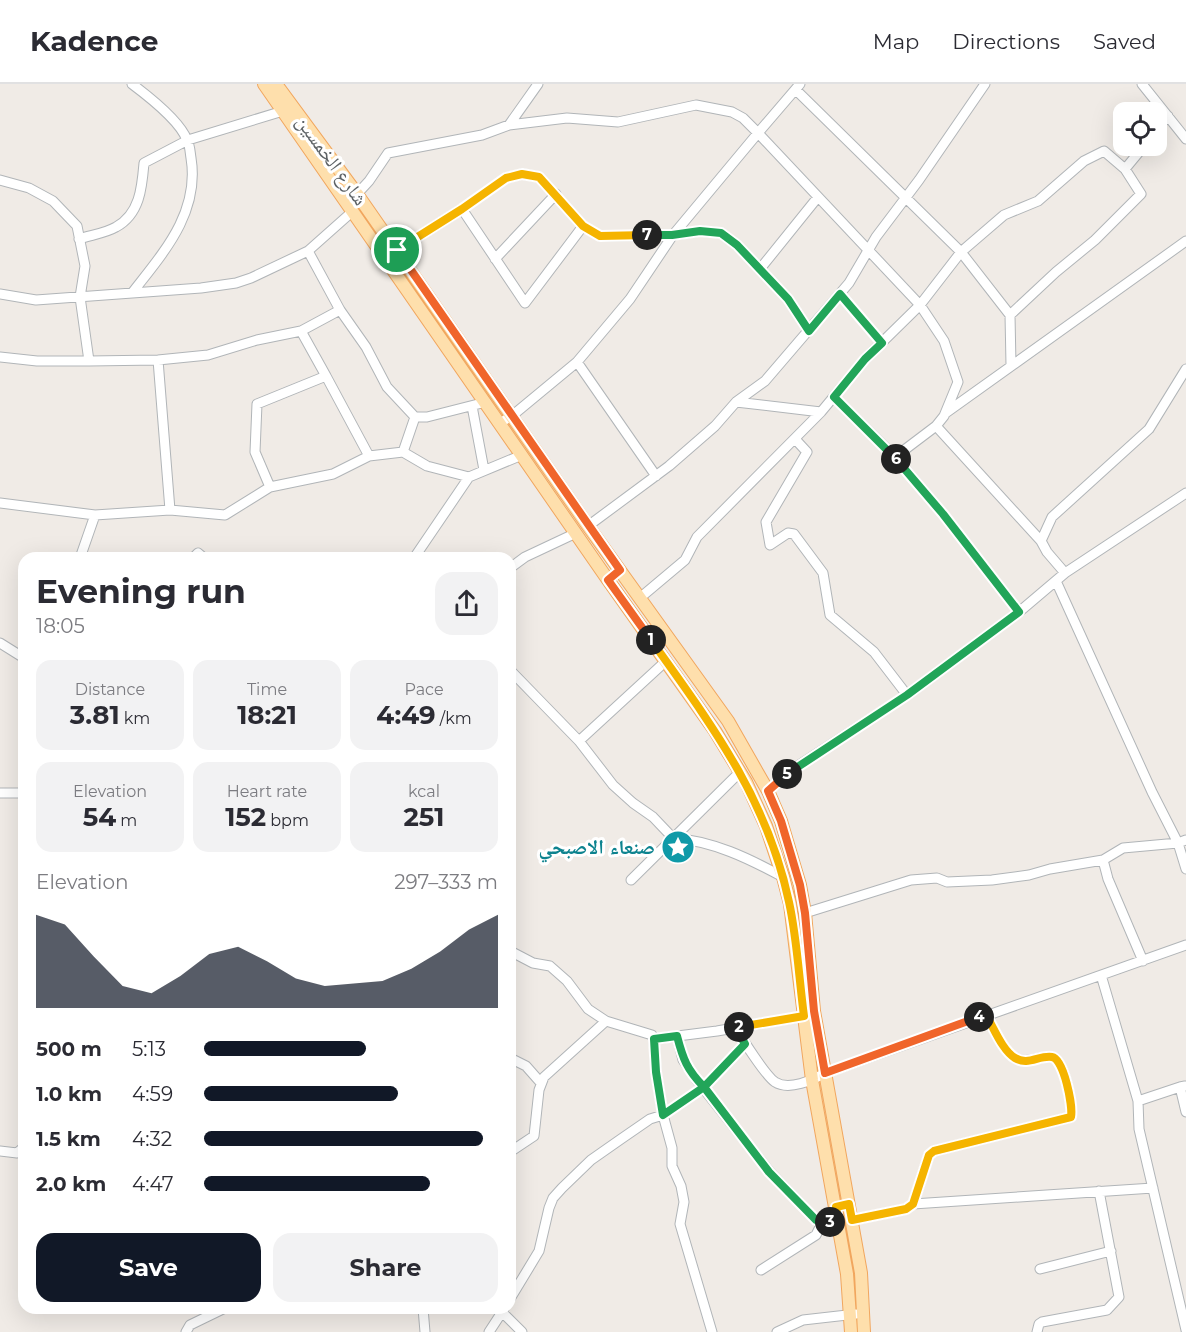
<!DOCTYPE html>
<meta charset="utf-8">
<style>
:root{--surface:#fff;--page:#f2f2f3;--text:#2b2b33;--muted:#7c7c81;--line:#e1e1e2;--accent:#111827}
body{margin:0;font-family:Montserrat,"Noto Naskh Arabic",sans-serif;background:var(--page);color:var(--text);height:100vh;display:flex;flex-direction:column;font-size:22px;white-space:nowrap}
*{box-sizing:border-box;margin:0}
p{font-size:20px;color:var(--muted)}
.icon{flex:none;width:33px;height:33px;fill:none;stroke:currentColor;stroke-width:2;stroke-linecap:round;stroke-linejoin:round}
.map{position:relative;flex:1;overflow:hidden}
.sheet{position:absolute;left:18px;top:468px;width:498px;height:762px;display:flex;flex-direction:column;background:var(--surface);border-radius:18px;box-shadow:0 6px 24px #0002}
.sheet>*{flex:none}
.fabs{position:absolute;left:1113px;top:18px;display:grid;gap:12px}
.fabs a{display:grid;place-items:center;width:54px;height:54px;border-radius:12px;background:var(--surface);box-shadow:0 6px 24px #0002;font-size:30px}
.pin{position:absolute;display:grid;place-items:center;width:51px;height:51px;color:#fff;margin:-26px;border:3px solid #fff;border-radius:50%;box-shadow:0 2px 6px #0007}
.km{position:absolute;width:30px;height:30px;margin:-15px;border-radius:50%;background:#222;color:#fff;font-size:16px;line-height:30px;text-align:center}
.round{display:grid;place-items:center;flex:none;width:63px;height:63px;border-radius:18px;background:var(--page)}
.headline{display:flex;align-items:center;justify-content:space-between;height:102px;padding:0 18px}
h1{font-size:33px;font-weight:700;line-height:45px}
.figures{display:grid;grid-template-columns:repeat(3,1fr);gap:9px;height:102px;padding:6px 18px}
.figures div{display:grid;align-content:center;border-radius:15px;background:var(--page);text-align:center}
.figures b{font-size:26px;font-weight:700}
.figures small{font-size:16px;font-weight:400}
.figures p{font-size:16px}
.chart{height:168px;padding:12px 18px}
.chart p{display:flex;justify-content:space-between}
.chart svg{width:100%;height:108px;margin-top:6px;fill:var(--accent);opacity:.7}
.primary-button{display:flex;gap:12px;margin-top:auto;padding:12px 18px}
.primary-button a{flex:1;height:69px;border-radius:18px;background:var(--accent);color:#fff;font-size:24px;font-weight:700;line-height:69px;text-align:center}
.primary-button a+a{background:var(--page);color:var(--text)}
ul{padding:0 18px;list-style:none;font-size:20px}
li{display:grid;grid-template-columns:96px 72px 1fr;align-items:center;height:45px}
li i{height:15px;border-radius:8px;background:var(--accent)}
header{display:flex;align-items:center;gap:36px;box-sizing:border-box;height:84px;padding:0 30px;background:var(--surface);border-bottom:2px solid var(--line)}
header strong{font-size:28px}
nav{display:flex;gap:33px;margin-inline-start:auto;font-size:21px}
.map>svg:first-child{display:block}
</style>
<header>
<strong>Kadence</strong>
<nav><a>Map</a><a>Directions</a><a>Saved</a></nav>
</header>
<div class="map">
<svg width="1186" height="1248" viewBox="0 0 1186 1248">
<rect width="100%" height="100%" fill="#f0ebe6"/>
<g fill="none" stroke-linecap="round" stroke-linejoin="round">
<g stroke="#b1b5b8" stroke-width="11">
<path id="minor" d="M 800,0 L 758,49 L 920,221 L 961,168 L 1010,231
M 1142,0 L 1186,55
M 796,6 L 961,168 L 1004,131 L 1038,117 L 1084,77 L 1104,67 L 1125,85 L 1144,62
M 509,41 L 538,0
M 1156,46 L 1168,32
M 0,96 L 29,104 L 53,117 L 77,142 L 85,182 L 80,213 L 89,277
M 357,110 L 369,97 L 388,69 L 482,51 L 509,41 L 567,34 L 618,38 L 696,21 L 732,28 L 743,34 L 758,49 L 673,151 L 630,215 L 577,278 L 513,331 L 500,339
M 462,125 L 525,219 L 583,142
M 79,155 C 91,151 106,149 116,143 C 140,130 142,103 144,79 L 188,56 L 283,27
M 397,166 L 462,125 L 506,94 L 522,90 L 539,93 L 583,142 L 600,152 L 673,151 L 700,147 L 721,149 L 737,161 L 788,215 L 809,247
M 308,167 L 340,226 L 366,263 L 387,303 L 415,333 L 427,333 L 486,318
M 495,175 L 556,110
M 760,185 L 818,113
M 132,209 C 163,169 200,129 191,74 C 190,68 190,61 187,56 C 180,37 148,12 132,0
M 0,210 L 36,216 L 201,204 L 236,199 L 251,194 L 308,167 L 353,127
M 840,210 L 882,259
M 301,247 L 326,292
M 0,273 L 37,277 L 89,277 L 158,276 L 208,271 L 257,256 L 301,247 L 340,226
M 158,276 L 170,426
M 577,278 L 656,392
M 1011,281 L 1010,231 L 1056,188 L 1095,156 L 1141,110 L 1125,85
M 1186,285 L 1149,345 L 1052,433 L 1041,457 L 1047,468 L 1065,489 L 1186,409
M 834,313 L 895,373
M 736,318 L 821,328 L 865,275 L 920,221 L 944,257 L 958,298 L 944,332 L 936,342 L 895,373 L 943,430 L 1019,528 L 1065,489
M 472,322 L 484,386
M 947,328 L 1186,157
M 936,342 L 1041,457
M 403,368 L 415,333
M 369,372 L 326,292 L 257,320 L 255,368 L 270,403 L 333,390 L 369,372 L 403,368 L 427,382 L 469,393 L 522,371
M 0,419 L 95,431 L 80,474
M 95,431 L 170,426 L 225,431 L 270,403
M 588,442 L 669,382 L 715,342 L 736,318 L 765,297 L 849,199 L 876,153 L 919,96 L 985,0
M 193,474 L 198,469 L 204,474
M 414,474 L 469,393
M 510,484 L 525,473 L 576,449
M 1056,497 L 1152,708 L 1178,759 L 1123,764 L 1103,776
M 641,513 L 685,476 L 697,453 L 821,328
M 0,559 L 24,574
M 510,586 L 579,657 L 613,701 L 633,719 L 653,733 L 673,754 C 713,757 748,774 783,793
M 907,611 L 1019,528
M 579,657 L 666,577
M 768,707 L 796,683 L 907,611 L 874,568 L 830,531 L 823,489 L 794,450 L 788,449 L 770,461 L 766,438 L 807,368 L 795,355
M 0,709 L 24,709
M 1186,756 L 1178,759 L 1186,785
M 631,796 L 740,688
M 805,829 L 911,796 L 937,794 L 947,798 L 992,796 L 1029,791 L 1050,785 L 1103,776 L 1108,795 L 1143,877
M 510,867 L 533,879 L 550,882 L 567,897 L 588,925 L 606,937 L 652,951 L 654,955 L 656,988 L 663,1031 L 672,1064 L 672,1082 L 681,1102 L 684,1118 L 680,1140 L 712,1248
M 1101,891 L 1138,1017
M 736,944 C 742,955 766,992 775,998 C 789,1007 813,996 825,989 L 1186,861
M 677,952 L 683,976 L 696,995 L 769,1087 L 816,1136 L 822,1139 L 838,1137
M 654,955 L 717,947 L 804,932
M 510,974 L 526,982 L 541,999
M 1185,1002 L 1180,1003 L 1186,1028
M 1180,1003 L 1138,1017 L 1139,1045 L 1186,1246
M 0,1067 L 17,1069 L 24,1063
M 510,1068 L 534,1052 L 539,1006 L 544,993 L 606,937
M 913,1120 L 1153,1104
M 852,1136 L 906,1125 L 913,1120 L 929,1071 L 934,1067 L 1071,1033 C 1073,1022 1064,974 1052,973 C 1039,971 1028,981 1015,974 C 1002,966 994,944 986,931
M 1040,1185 L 1111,1167
M 761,1186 L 816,1151 L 822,1139
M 510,1215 L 539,1167 L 549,1124 L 553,1114 L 562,1104 L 591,1076 L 621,1055 L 650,1035 L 663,1031 L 704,1003 L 745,960
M 423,1224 L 425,1248
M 502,1228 L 522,1248
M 186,1248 L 190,1241 L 225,1224
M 489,1248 L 504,1225
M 777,1248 L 803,1236 L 856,1230
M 1037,1248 L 1039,1240 L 1042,1238 L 1107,1226 L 1119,1213 L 1099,1107"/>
</g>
<g stroke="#f1a65e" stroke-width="14">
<path id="major" d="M 264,0 L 608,496 L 715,647 L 746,698 L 766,742 L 783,793 L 790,820 L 812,996 L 847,1190 L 851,1248
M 276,0 L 357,110 L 588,442 L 728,637 L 768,707 L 781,737 L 800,801 L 805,829 L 814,927 L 861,1189 L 864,1248"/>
</g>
<use href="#minor" stroke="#fff" stroke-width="9"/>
<use href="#major" stroke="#fedfac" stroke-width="12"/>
</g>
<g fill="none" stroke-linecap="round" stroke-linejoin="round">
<g stroke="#fff" stroke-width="12">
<path id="split-1" d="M 397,166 L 620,486 L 608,496 L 651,556"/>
</g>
<g stroke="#fff" stroke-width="12">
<path id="split-2" d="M 651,556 C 711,640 767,714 789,818 C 797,854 799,895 804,932 L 739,943"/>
</g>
<g stroke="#fff" stroke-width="12">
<path id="split-3" d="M 739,943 L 736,944 L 745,960 L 704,1003 L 663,1031 L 656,988 L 654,955 L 677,952 C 683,975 687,986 704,1003 L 769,1088 L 816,1136 L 822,1139 L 830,1138"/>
</g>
<g stroke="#fff" stroke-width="12">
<path id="split-4" d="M 830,1138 L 838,1137 L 836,1123 L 849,1120 L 852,1136 L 906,1125 L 913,1120 L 929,1071 L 934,1067 L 1071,1033 C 1073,1022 1064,975 1052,973 C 1039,971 1028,982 1015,974 C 1002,966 994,944 986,931 L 979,933"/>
</g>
<g stroke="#fff" stroke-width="12">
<path id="split-5" d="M 787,690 L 768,707 L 781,737 L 800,801 L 805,829 L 814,927 L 825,989 L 979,933"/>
</g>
<g stroke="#fff" stroke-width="12">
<path id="split-6" d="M 787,690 L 907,611 L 1019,528 L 943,430 L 896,375"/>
</g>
<g stroke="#fff" stroke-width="12">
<path id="split-7" d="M 647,151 L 672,151 L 700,147 L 721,149 L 737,161 L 788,215 L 809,247 L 840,210 L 882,259 L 865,275 L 834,313 L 896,375"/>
</g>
<g stroke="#fff" stroke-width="12">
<path id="split-8" d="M 397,166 L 462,125 L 506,94 L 522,90 L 539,93 L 583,142 L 600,152 L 647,151"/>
</g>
<use href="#split-1" stroke="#f0652b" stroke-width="8"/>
<use href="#split-2" stroke="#f5b400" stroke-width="8"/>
<use href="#split-3" stroke="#22a559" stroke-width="8"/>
<use href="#split-4" stroke="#f5b400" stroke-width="8"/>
<use href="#split-5" stroke="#f0652b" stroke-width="8"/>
<use href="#split-6" stroke="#22a559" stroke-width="8"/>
<use href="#split-7" stroke="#22a559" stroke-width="8"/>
<use href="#split-8" stroke="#f5b400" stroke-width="8"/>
</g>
<defs>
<g id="sight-disc" transform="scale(1.725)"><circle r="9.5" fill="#0f9aa8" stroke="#fff"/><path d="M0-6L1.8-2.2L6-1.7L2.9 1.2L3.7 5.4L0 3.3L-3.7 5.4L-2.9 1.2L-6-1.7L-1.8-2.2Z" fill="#fff"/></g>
</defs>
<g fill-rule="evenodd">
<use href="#sight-disc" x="678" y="763"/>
</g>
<g text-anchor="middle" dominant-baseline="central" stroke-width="6" stroke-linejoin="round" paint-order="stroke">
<g font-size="20" fill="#5e6366" stroke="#fff">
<text transform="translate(332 76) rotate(54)">شارع الخمسين</text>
</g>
<g font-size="20" font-weight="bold" fill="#0d838f" stroke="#fff" text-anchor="end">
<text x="655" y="763">صنعاء الاصبحي</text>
</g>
</g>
</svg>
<div class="fabs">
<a><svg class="icon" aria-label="locate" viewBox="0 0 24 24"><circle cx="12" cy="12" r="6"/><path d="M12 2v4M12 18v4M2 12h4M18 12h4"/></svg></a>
</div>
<div class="pin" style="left:397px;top:166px;background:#1e9e55"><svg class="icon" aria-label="arrive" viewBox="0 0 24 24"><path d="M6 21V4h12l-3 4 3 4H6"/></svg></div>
<b class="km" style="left:651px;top:556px">1</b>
<b class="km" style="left:739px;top:943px">2</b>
<b class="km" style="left:830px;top:1138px">3</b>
<b class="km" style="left:979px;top:933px">4</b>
<b class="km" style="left:787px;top:690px">5</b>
<b class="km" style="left:896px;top:375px">6</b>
<b class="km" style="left:647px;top:151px">7</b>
<section class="sheet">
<div class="headline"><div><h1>Evening run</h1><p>18:05</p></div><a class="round"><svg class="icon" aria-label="share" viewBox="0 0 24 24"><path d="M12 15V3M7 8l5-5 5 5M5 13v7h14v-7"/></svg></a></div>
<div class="figures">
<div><p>Distance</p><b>3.81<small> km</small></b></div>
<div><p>Time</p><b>18:21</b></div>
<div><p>Pace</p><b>4:49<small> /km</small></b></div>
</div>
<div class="figures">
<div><p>Elevation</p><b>54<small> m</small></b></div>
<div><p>Heart rate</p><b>152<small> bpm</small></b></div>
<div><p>kcal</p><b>251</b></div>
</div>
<div class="chart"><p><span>Elevation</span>297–333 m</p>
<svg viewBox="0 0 160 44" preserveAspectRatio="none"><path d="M0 44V6L10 10L20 23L30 35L40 38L50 31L60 22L70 19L80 25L90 32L100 35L110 34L120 33L130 28L140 21L150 12L160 6V44z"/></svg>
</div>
<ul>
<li><b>500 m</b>5:13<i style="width:55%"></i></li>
<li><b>1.0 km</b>4:59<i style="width:66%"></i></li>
<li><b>1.5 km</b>4:32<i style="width:95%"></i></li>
<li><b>2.0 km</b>4:47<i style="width:77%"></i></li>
</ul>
<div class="primary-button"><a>Save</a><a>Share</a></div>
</section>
</div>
